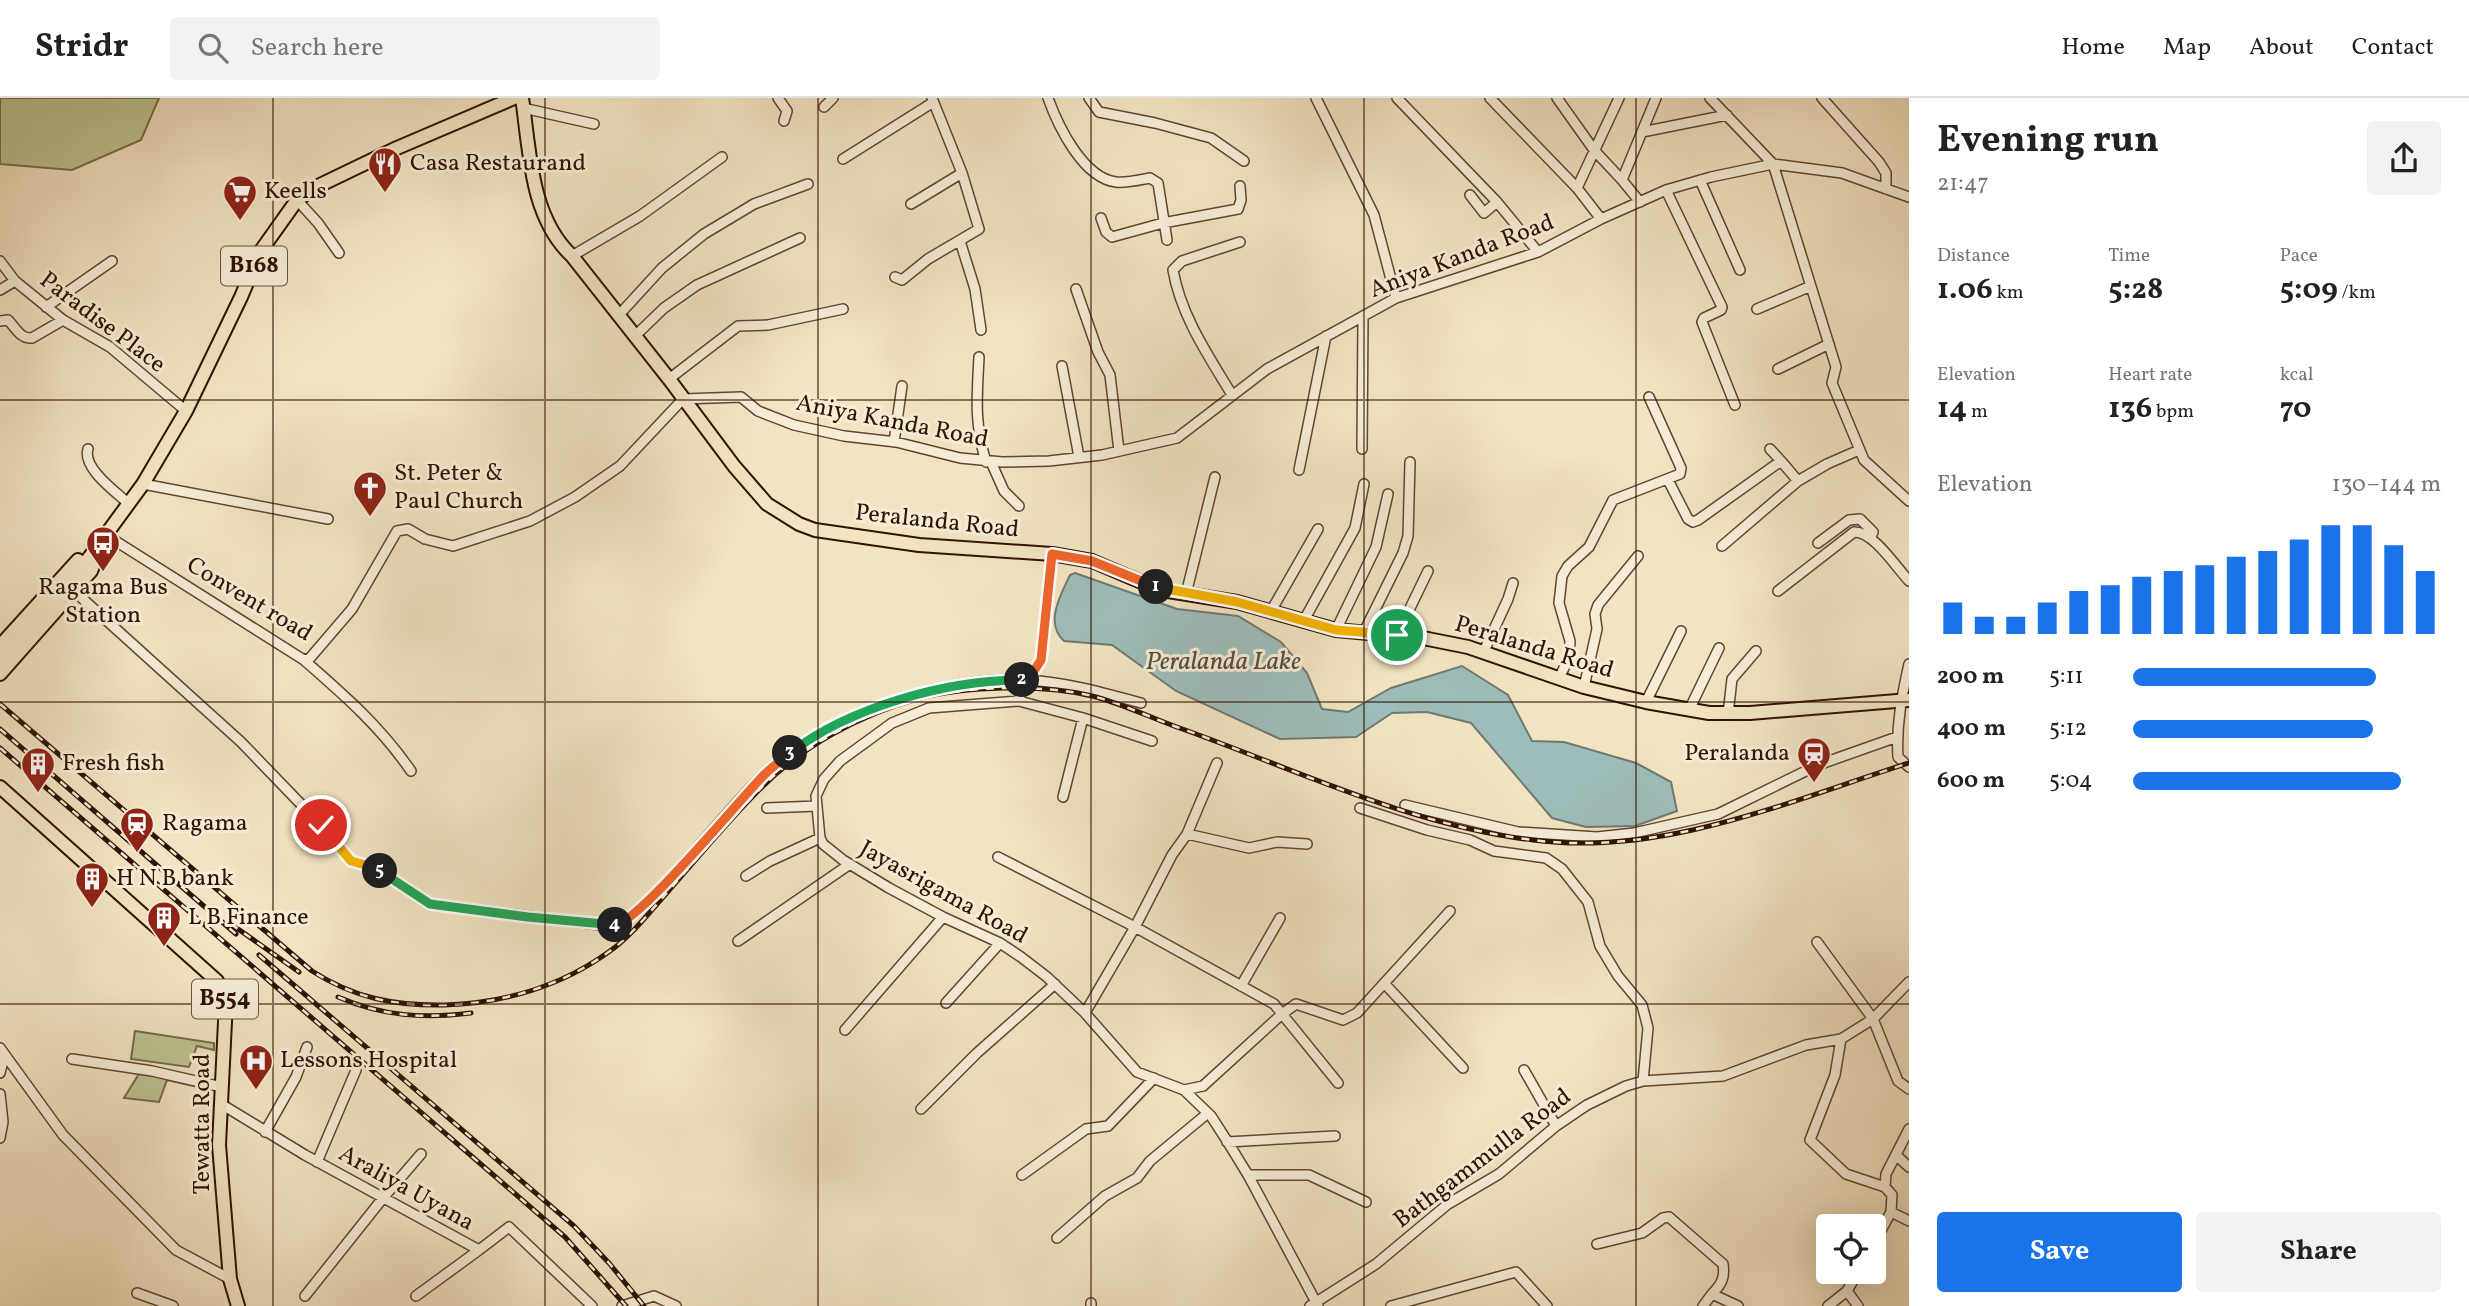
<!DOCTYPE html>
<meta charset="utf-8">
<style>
:root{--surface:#fff;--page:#f2f2f2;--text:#222;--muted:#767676;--line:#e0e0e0;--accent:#1a73e8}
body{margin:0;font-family:Vollkorn,serif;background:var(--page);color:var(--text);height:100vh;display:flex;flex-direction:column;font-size:26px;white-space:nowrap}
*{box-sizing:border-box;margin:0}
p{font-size:23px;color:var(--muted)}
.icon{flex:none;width:38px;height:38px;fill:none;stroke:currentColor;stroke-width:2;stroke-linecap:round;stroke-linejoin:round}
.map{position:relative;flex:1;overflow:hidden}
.sheet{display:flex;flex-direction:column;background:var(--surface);width:560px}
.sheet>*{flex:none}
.tools{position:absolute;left:1816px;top:1116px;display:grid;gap:14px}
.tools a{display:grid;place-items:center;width:70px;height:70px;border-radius:7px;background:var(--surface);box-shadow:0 7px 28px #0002;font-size:35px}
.pin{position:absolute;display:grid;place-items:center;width:60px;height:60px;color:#fff;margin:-30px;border:4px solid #fff;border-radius:50%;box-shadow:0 2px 7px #0007}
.km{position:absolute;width:35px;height:35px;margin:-18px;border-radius:50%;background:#222;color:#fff;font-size:19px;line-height:35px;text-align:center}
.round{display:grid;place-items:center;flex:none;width:74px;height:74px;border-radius:7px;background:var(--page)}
.overview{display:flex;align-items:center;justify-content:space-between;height:119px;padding:0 28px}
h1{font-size:38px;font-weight:700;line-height:52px}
.metrics{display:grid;grid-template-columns:repeat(3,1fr);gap:10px;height:119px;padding:7px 28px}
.metrics div{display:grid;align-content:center}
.metrics b{font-size:30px;font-weight:700}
.metrics small{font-size:19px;font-weight:400}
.metrics p{font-size:19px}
.chart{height:196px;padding:14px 28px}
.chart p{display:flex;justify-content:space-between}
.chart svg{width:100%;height:126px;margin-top:7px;stroke:var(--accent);stroke-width:6}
.primary-button{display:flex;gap:14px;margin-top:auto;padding:14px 28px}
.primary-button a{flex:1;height:80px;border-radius:7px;background:var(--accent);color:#fff;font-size:28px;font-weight:700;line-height:80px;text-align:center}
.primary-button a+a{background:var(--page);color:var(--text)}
ul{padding:0 28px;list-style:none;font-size:23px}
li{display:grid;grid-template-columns:112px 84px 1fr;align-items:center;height:52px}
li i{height:18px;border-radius:9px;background:var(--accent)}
header{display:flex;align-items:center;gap:42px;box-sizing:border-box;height:98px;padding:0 35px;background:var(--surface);border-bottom:2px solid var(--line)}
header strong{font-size:33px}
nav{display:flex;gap:38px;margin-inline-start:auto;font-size:24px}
.search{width:490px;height:63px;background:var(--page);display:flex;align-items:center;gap:18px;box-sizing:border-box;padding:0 24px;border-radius:7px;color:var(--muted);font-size:26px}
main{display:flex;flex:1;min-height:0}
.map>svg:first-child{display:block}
</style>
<header>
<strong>Stridr</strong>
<div class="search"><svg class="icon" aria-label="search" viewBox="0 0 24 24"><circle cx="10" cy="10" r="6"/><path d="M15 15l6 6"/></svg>Search here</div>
<nav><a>Home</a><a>Map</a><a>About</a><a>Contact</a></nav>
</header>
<main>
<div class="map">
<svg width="1909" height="1208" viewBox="0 0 1909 1208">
<rect width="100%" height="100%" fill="#f2e4c2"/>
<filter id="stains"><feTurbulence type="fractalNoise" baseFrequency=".00286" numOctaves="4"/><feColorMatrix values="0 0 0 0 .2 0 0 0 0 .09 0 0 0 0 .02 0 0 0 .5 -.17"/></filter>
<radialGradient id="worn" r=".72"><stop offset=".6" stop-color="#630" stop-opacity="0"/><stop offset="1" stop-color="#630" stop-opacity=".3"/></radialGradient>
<path fill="#bdc492" stroke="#766b4a" stroke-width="2" d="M 0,0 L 159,0 L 141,42 L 72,72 L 0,66 Z
M 135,933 L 214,945 L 214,952 L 197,948 L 189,969 L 131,961 Z
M 142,971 L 211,988 L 211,992 L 167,982 L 159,1004 L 124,1000 Z"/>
<path fill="#9dbdba" stroke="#717971" stroke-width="2" d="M 1075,475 L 1177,511 L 1238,518 L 1281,544 L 1307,575 L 1322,611 L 1348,614 L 1391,590 L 1462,568 L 1508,597 L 1532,643 L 1564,644 L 1636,665 L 1671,684 L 1677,713 L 1635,728 L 1586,729 L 1552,720 L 1471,625 L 1427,614 L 1392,615 L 1356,639 L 1280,641 L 1176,593 L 1112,547 L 1064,543 C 1044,525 1061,496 1070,477 Z"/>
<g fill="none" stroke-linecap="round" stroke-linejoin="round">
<g stroke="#5f4633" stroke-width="12">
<path id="minor" d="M 778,0 L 787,13 L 784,23
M 1048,0 C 1058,28 1083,80 1116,84 C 1127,85 1139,82 1150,80 L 1158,85 L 1167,142
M 1089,0 L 1099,14 L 1155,25 L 1211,40 L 1244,63
M 1316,0 L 1374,117 L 1396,200
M 1397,0 L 1497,104 L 1538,154
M 1490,0 L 1577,90 L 1601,121
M 1557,0 L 1594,52 L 1622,82
M 1710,0 L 1773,66 L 1836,269 L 1832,285 L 1864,362 L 1909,403
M 1822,0 L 1879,64 L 1886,75 L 1886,91
M 824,9 L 833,0
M 523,10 L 594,26
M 1642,34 L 1727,17
M 843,61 L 932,5
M 1700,82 L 1740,172
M 1577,90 L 1619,0
M 1666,92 L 1722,209 L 1721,212 L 1704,220 L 1702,224 L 1735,307
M 1470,97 L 1484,115 L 1497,104
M 297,102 L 318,125 L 339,155
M 1640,104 L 1622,82 L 1656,0
M 911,106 L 962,75
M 1101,120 L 1106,134 L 1112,139 L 1163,125 L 1238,111 L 1241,102 L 1240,88
M 960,143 L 975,191 L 981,232
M 572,158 L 640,118 L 722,59
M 0,163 L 15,183 L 63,222 L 110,249 L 186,313
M 895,179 L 902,182 L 928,161 L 979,131 L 962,75 L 932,0
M 1076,191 L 1098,254 L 1110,277 L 1119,353
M 0,192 L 15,183
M 46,209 L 112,163
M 1757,211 L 1811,188
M 618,218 L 662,170 L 704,136 L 754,106 L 808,86
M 0,223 L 8,222 C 16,230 20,241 32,240 L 63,222
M 635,238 L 664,210 L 697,187 L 800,140
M 979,259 C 977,299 974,324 986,364
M 1062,268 L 1079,359
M 1778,271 L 1829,246
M 669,281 L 738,228 L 768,227 L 843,211
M 1232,297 C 1208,257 1181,218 1173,172 L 1182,163 L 1240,144
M 894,344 L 902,288
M 88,351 C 82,370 116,394 129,406
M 1362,351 L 1363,218
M 1770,351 L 1781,363
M 991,364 L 1004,393 L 1019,408
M 1299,372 L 1326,238
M 1668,382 L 1688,421 L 1693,424 L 1698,422 L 1781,363 L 1798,383
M 143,386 L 328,421
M 106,437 L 304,562 L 310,560 L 352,511 L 397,433 L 408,431 L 425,441 L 453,448 L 530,423 L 575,399 L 620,368 L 683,301 L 741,299 L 758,313 L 794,327 L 844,338 L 896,344 L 960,360 L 1002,364 L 1049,363 L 1102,357 L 1177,340 L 1267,271 L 1396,200 L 1538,154 L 1601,121 L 1666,92 L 1711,79 L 1773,66 L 1842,75 L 1909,99
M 1818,445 L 1849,422 L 1860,421 L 1873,434 L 1871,439
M 1722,448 L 1798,383 L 1827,366 L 1859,352
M 1052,456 L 1041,562 L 1022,590 L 1019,603 L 929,610 L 892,625 L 840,663 L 824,681 L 816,698 L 820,740 L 823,746 L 843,762 L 889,790 L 943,819 L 1000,845 L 1021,859 L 1047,879 L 1085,915 L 1137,974 L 1184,992 L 1211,1018 L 1229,1046 L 1248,1077 L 1318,1208
M 74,493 L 241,644 L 321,727 L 351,763 L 373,769 L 430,806 L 608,828 C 634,825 663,788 680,769 C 709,738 736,703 766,674 C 826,619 946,577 1027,582 C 1065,584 1104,595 1141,605
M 1778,493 L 1854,434 C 1873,433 1896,469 1909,483
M 1186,496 L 1215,379
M 1271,513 L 1318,431
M 1303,524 L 1355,430 L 1364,386
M 1336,532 L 1376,449 L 1388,396
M 1363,536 L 1403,455 L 1408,438 L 1410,364
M 1397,537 L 1428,473
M 1484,553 L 1508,501 L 1513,485
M 304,562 C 344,597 380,628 411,673
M 1909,566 C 1902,597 1896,627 1898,659 L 1909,669
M 1559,580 L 1569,560 L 1570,543 L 1559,505 L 1562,478 L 1568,468 L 1589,449 L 1613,402 L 1680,376 L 1681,370 L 1649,299
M 1584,589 L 1597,531 L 1595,516 L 1598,507 L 1638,458
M 1019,603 L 1083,620 L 1152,643
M 1646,604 L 1681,533
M 1689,612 L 1719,550
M 1728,616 L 1732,581 L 1756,553
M 1063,699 L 1083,620
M 1405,707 L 1518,734 L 1597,739 L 1634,735 L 1718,716 L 1818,667 L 1897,639
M 767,710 L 817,708
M 1360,710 L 1427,732 L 1470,742 L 1494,753 L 1546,760 L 1562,771 L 1588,804 L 1600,848 L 1618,878 L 1642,907 L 1648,930 L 1643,983
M 1187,736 L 1217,665
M 998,759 L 1135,829 L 1274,906 L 1338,985
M 746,778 L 770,763 L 820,740
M 738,843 L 850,766
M 1817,844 L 1873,921 L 1898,983 L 1909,991
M 1384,885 L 1463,970
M 1241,888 L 1280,820
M 946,905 L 1000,845
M 1085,915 L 1135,829 L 1172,757 L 1187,736 L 1249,750 L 1277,744 L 1307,746
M 845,932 L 943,819
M 1841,941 L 1835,977 L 1810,1042 L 1846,1076 L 1885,1089 L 1892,1097 L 1891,1114 L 1874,1145
M 0,950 L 63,1037 L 176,1152 L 230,1181
M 72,961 L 152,973 L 222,989
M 1524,972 L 1556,1028
M 0,975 L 4,959
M 1184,992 L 1203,988 L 1282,916 L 1296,906 L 1343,922 L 1357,915 L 1450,813
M 0,996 L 3,1024 L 0,1040
M 221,1006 L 305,1057 L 479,1152 L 509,1129 L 592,1208
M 921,1011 L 977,955 L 1055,886
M 265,1034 L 296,979 L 307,949
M 1227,1044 L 1335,1038
M 1897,1058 L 1909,1069
M 317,1064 L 356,972
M 1022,1077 L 1086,1031 L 1108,1028 L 1154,980
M 1248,1077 L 1309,1077 L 1366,1104
M 1885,1089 L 1886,1076 L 1909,1031
M 1891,1114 L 1909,1123
M 1057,1140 L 1105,1098 L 1137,1080 L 1150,1063 L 1208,1015
M 1597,1146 L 1642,1135 L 1663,1120 L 1669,1119 L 1723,1166 C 1725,1179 1722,1186 1712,1196 L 1738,1208
M 1847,1193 L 1858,1208
M 137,1195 L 173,1208
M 305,1198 L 383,1100 L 421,1056
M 416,1198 L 479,1152
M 622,1208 L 654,1198 L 676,1208
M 1091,1208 L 1091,1205
M 1310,1208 L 1376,1166 L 1448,1106 L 1499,1076 L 1556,1028 L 1587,1007 L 1626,988 L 1643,983 L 1723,978 L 1806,947 L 1841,941 L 1873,921 L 1909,884
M 1391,1208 L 1516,1174 L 1547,1208
M 1703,1208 L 1712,1196
M 1828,1208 L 1847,1193 L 1858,1174"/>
</g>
<g stroke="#2e1203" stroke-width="16">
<path id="major" d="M 522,0 C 530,53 530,119 572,158 L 669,281 L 734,368 L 767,406 L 799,426 L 815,432 L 919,447 L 1052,456 L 1092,463 L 1139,483 L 1168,493 L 1237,504 L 1336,532 L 1423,540 L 1468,549 L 1584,589 L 1646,604 L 1709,615 L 1750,615 L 1909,602
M 0,548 L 78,462
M 0,561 L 83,468 L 143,386 L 186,313 L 241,199 L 260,154 L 297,102 L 314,90 L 397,50 L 514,0
M 0,576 L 91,473 L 97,458
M 0,689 L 217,883 L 226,903 L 219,1047 L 230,1181 L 238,1208"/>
</g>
<use href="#minor" stroke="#f7edd7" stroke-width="9"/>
<use href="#major" stroke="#f2e4c2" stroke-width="12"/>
<g stroke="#2e1203" stroke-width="5">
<path id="rail" d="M 0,606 L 312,873 C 354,900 395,908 445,907 C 504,905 562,888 610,853 C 631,838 648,816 665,797 C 696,762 726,725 759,692 C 801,649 859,617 917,601 C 965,588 1043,586 1092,598 C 1120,605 1147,618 1174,628 C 1293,670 1408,727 1533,742 C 1663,759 1789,703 1909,665
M 0,631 L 236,836
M 0,650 L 565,1139 L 626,1208
M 231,826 L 299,874
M 259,857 L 574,1128 L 609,1165 L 644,1208
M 338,899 C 382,918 423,921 471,915"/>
</g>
<use href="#rail" stroke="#f7edd7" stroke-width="2.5" stroke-dasharray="8" stroke-linecap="butt"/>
</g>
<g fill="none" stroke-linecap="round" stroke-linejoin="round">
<g stroke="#fff" stroke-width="14">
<path id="split-1" d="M 1156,489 L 1237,504 L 1336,532 L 1397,537"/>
</g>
<g stroke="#fff" stroke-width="14">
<path id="split-2" d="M 1022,582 L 1028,582 L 1041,562 L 1052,456 L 1092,463 L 1156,489"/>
</g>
<g stroke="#fff" stroke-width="14">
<path id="split-3" d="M 790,655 C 850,609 947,582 1022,582"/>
</g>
<g stroke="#fff" stroke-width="14">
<path id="split-4" d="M 615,827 C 639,824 741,700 765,676 C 773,668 782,662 790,655"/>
</g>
<g stroke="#fff" stroke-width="14">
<path id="split-5" d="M 380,773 L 430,806 L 528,819 L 615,827"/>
</g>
<g stroke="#fff" stroke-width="14">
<path id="split-6" d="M 321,727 L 351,763 L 373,769 L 380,773"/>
</g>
<use href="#split-1" stroke="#f5b400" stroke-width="9"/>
<use href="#split-2" stroke="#f0652b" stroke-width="9"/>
<use href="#split-3" stroke="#22a559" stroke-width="9"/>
<use href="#split-4" stroke="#f0652b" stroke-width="9"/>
<use href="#split-5" stroke="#22a559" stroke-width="9"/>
<use href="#split-6" stroke="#f5b400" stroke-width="9"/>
</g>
<path fill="none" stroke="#2e1203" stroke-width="2" stroke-opacity="0.55" d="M 273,0 L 273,1208M 545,0 L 545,1208M 818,0 L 818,1208M 1091,0 L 1091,1208M 1364,0 L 1364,1208M 1636,0 L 1636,1208M 0,302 L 1909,302M 0,604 L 1909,604M 0,906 L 1909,906"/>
<defs>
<g id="restaurant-pin" transform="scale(1.75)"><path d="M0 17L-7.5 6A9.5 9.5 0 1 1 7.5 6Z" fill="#8f2418" stroke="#f7edd7"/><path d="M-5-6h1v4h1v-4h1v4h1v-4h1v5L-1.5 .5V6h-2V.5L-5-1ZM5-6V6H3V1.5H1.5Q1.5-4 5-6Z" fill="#fff"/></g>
<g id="supermarket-pin" transform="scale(1.75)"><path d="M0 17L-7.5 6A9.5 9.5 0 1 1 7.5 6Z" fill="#8f2418" stroke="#f7edd7"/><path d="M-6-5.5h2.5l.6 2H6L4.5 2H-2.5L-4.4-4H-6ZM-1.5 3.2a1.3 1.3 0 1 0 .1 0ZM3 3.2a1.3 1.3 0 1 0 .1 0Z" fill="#fff"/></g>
<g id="church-pin" transform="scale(1.75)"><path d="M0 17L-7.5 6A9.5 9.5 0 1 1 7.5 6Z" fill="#8f2418" stroke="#f7edd7"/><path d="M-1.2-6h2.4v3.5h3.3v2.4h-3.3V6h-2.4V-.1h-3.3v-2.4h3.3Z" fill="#fff"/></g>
<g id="bus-pin" transform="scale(1.75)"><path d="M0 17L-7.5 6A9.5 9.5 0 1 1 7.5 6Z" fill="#8f2418" stroke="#f7edd7"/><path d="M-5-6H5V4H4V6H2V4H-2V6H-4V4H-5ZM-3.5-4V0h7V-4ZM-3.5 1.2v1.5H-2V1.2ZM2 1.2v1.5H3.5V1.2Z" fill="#fff"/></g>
<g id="station-pin" transform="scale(1.75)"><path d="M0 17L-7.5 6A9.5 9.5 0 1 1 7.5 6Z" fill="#8f2418" stroke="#f7edd7"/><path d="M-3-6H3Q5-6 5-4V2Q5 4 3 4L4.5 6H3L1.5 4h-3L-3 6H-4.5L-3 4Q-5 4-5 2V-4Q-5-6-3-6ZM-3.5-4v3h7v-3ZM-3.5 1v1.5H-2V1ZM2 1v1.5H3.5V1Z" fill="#fff"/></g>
<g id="building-pin" transform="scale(1.75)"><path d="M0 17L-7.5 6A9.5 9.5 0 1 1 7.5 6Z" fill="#8f2418" stroke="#f7edd7"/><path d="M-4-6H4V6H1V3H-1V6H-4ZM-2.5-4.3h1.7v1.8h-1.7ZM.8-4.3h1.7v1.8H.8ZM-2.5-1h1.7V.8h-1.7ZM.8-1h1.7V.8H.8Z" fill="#fff"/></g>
<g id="hospital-pin" transform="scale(1.75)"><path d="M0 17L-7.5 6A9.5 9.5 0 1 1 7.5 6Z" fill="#8f2418" stroke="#f7edd7"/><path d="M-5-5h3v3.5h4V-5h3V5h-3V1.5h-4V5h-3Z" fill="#fff"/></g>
</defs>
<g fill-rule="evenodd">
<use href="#restaurant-pin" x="385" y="66"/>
<use href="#supermarket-pin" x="240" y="94"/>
<use href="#church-pin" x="370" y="390"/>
<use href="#bus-pin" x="103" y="445"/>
<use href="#station-pin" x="1814" y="656"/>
<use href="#building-pin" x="38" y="666"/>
<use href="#station-pin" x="137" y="726"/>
<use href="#building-pin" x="92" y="781"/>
<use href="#building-pin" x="164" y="820"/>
<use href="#hospital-pin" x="256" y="963"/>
</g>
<g text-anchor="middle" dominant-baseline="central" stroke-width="6" stroke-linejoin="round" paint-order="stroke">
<g fill="#f7edd7" stroke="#6a5443" stroke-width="2">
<rect x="221" y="148.5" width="66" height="39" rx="5"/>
<rect x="192" y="881.5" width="66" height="39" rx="5"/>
</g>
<g font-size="23" font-weight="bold" fill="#2e1203">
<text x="254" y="168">B168</text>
<text x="225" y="901">B554</text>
</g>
<g font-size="24" fill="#2e1203" stroke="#f7edd7" text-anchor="start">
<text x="410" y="66">Casa Restaurand</text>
<text x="264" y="94">Keells</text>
<text x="394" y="376">St. Peter &amp;<tspan x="394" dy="28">Paul Church</tspan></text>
<text x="103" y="490" text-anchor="middle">Ragama Bus<tspan x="103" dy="28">Station</tspan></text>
<text x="1790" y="656" text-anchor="end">Peralanda</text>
<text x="62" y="666">Fresh fish</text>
<text x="162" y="726">Ragama</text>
<text x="116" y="781">H N B bank</text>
<text x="188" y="820">L B Finance</text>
<text x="280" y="963">Lessons Hospital</text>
</g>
<g font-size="24" fill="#2e1203" stroke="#f7edd7">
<text transform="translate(1462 159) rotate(-21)">Aniya Kanda Road</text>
<text transform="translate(102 225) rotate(37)">Paradise Place</text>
<text transform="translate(892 324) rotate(11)">Aniya Kanda Road</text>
<text transform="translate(937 424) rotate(6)">Peralanda Road</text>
<text transform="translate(249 502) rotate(31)">Convent road</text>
<text transform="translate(1534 550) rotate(17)">Peralanda Road</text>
<text transform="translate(943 795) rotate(29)">Jayasrigama Road</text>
<text transform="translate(203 1026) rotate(-90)">Tewatta Road</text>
<text transform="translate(1483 1061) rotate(-37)">Bathgammulla Road</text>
<text transform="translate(406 1091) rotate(29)">Araliya Uyana</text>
</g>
<g font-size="26" font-style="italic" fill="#554e43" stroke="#f7edd7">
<text x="1223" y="564">Peralanda Lake</text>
</g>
</g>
<rect width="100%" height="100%" filter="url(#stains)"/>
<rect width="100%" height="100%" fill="url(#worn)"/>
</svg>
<div class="tools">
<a><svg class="icon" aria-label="locate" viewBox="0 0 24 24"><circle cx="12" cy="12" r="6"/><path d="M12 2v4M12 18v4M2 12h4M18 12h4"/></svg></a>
</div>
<div class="pin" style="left:1397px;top:537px;background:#1e9e55"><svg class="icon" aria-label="arrive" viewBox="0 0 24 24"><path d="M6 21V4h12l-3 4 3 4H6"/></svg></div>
<div class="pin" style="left:321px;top:727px;background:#d93025"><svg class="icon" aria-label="check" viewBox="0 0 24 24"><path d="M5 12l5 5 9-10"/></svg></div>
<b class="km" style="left:1156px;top:489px">1</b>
<b class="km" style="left:1022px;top:582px">2</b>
<b class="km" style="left:790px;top:655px">3</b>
<b class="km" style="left:615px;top:827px">4</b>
<b class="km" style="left:380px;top:773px">5</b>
</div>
<section class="sheet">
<div class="overview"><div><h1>Evening run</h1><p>21:47</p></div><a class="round"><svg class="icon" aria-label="share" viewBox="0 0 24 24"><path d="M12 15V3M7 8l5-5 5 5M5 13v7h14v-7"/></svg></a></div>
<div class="metrics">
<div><p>Distance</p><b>1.06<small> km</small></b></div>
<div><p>Time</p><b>5:28</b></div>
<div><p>Pace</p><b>5:09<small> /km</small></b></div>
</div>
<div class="metrics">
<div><p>Elevation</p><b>14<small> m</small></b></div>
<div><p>Heart rate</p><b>136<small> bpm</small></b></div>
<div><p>kcal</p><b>70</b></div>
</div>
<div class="chart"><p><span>Elevation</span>130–144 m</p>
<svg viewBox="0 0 160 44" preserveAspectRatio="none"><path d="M5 44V33M15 44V38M25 44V38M35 44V33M45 44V29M55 44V27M65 44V24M75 44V22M85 44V20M95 44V17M105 44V15M115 44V11M125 44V6M135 44V6M145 44V13M155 44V22"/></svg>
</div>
<ul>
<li><b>200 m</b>5:11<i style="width:79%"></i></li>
<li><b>400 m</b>5:12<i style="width:78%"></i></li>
<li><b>600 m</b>5:04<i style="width:87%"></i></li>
</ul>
<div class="primary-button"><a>Save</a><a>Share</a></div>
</section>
</main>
